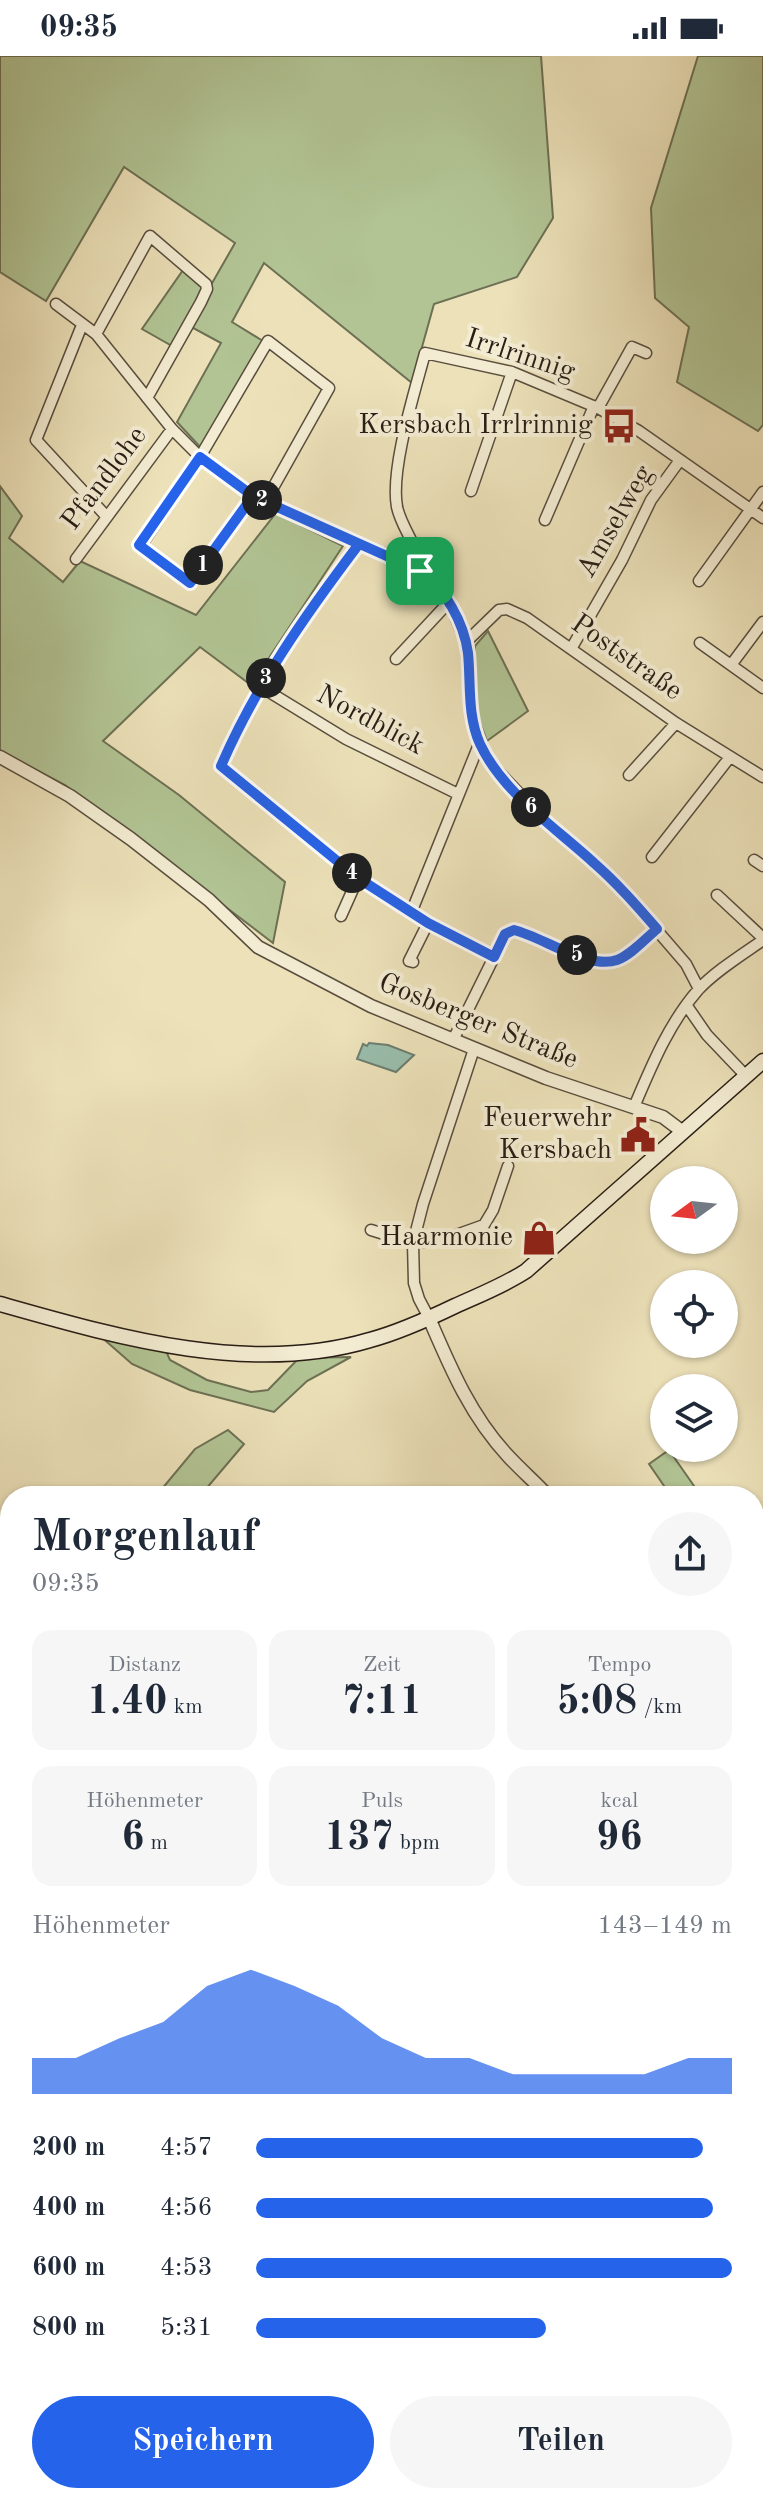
<!DOCTYPE html>
<html lang="de">
<meta charset="utf-8">
<style>
:root{--surface:#fff;--page:#f6f6f7;--text:#1f2937;--muted:#747a83;--accent:#2563eb}
body{margin:0;font-family:"Old Standard TT",serif;background:var(--page);color:var(--text);height:100vh;display:flex;flex-direction:column;font-size:30px;white-space:nowrap}
*{box-sizing:border-box;margin:0}
p{font-size:26px;color:var(--muted)}
.icon{flex:none;width:44px;height:44px;fill:none;stroke:currentColor;stroke-width:2;stroke-linecap:round;stroke-linejoin:round}
.map{position:relative;flex:1;overflow:hidden}
.drawer{position:absolute;left:0px;top:1430px;width:764px;height:1018px;display:flex;flex-direction:column;background:var(--surface);border-radius:32px 32px 0 0;box-shadow:0 2px 6px #0004}
.drawer>*{flex:none}
.needle{width:52px;rotate:255deg}
.controls{position:absolute;left:650px;top:1110px;display:grid;gap:16px}
.controls a{display:grid;place-items:center;width:88px;height:88px;border-radius:50%;background:var(--surface);box-shadow:0 2px 6px #0004;font-size:40px}
.pin{position:absolute;display:grid;place-items:center;width:68px;height:68px;color:#fff;margin:-34px;border-radius:16px;box-shadow:0 4px 12px #0006}
.km{position:absolute;width:40px;height:40px;margin:-20px;border-radius:50%;background:#222;color:#fff;font-size:22px;line-height:40px;text-align:center}
.round{display:grid;place-items:center;flex:none;width:84px;height:84px;border-radius:42px;background:var(--page)}
.head{display:flex;align-items:center;justify-content:space-between;height:136px;padding:0 32px}
h1{font-size:44px;font-weight:700;line-height:60px}
.stats{display:grid;grid-template-columns:repeat(3,1fr);gap:12px;height:136px;padding:8px 32px}
.stats div{display:grid;align-content:center;border-radius:20px;background:var(--page);text-align:center}
.stats b{font-size:40px;font-weight:700}
.stats small{font-size:22px;font-weight:400}
.stats p{font-size:22px}
.chart{height:224px;padding:16px 32px}
.chart p{display:flex;justify-content:space-between}
.chart svg{width:100%;height:144px;margin-top:8px;fill:var(--accent);opacity:.7}
.cta{display:flex;gap:16px;margin-top:auto;padding:16px 32px}
.cta a{flex:1;height:92px;border-radius:48px;background:var(--accent);color:#fff;font-size:32px;font-weight:700;line-height:92px;text-align:center}
.cta a+a{background:var(--page);color:var(--text)}
ul{padding:0 32px;list-style:none;font-size:26px}
li{display:grid;grid-template-columns:128px 96px 1fr;align-items:center;height:60px}
li i{height:20px;border-radius:10px;background:var(--accent)}
.status{display:flex;justify-content:space-between;align-items:center;height:56px;padding:0 40px;background:var(--surface);direction:ltr}
.status svg{height:22px;fill:currentColor}
.map>svg:first-child{display:block}
</style>
<div class="status"><b>09:35</b><svg viewBox="0 0 49 12"><path d="M0 12V9h3v3zM5 12V6h3v6zM10 12V3h3v9zM15 12V0h3v12zM26 1h20v11H26zM47 4h2v5h-2z"/></svg></div>
<div class="map">
<svg width="763" height="2447" viewBox="0 0 763 2447">
<rect width="100%" height="100%" fill="#ece1b9"/>
<filter id="stains"><feTurbulence type="fractalNoise" baseFrequency=".0025" numOctaves="4"/><feColorMatrix values="0 0 0 0 .2 0 0 0 0 .09 0 0 0 0 .02 0 0 0 .5 -.17"/></filter>
<radialGradient id="worn" r=".72"><stop offset=".6" stop-color="#630" stop-opacity="0"/><stop offset="1" stop-color="#630" stop-opacity=".3"/></radialGradient>
<path fill="#b2c494" stroke="#6d7054" stroke-width="2" d="M 0,0 L 541,0 L 553,162 L 517,221 L 434,248 L 412,327 L 264,207 L 232,266 L 263,285 L 202,393 L 177,366 L 221,287 L 186,268 L 172,290 L 142,273 L 183,214 L 207,236 L 235,187 L 124,111 L 46,245 L 0,216 Z
M 698,0 L 763,0 L 763,369 L 758,375 L 677,326 L 689,271 L 655,242 L 651,152 Z
M 0,430 L 22,460 L 9,482 L 63,526 L 80,505 L 196,559 L 276,457 L 343,490 L 251,629 L 200,591 L 103,685 L 179,739 L 285,826 L 273,887 L 65,729 L 0,695 Z
M 488,575 L 528,655 L 487,685 L 476,656 L 473,618 L 475,590 Z
M 99,1279 L 166,1295 L 170,1304 L 207,1324 L 251,1336 L 268,1334 L 299,1302 L 351,1301 L 307,1325 L 274,1356 L 190,1334 L 132,1308 Z
M 228,1374 L 244,1388 L 200,1440 L 156,1440 L 195,1393 Z
M 669,1394 L 701,1440 L 671,1440 L 649,1408 Z
M 10,1569 L 10,1817 L 0,1815 L 0,1573 Z
M 0,2199 L 10,2200 L 10,2438 L 378,2438 L 374,2447 L 0,2447 Z
M 396,2438 L 517,2438 L 514,2447 L 389,2447 Z"/>
<path fill="#99beac" stroke="#6c7e70" stroke-width="2" d="M 369,987 L 388,989 L 414,999 L 396,1016 L 357,1003 L 363,988 L 367,990 Z"/>
<g fill="none" stroke-linecap="round" stroke-linejoin="round">
<g stroke="#594e3e" stroke-width="13">
<path id="minor" d="M 56,248 L 96,278 L 172,373 L 200,401 L 253,440 L 390,500 L 428,520 L 449,546 L 466,586 L 472,663 L 480,686 L 493,710 L 537,756 L 617,828 L 686,908 L 699,933
M 82,269 L 36,384 L 107,461
M 96,278 L 150,180 L 206,228 L 207,233 L 201,246 L 147,342
M 598,352 L 632,291 L 646,297
M 471,435 L 512,316
M 253,440 L 190,527 L 140,491 L 200,401 L 268,285 L 329,332 L 265,446
M 545,464 L 594,350
M 359,488 C 306,558 256,629 221,710 L 358,822 L 428,867 L 494,901 L 453,984
M 76,503 L 172,373
M 420,515 C 420,491 402,474 397,451 C 390,413 415,335 425,297 L 512,316 L 598,352 L 639,375 L 763,462
M 699,525 L 763,436
M 466,586 L 499,554 L 507,553 L 527,562 L 676,667 L 763,721
M 700,587 L 763,632
M 571,593 L 622,504 L 651,444 L 680,404
M 396,603 L 449,546
M 731,609 L 763,566
M 261,631 L 346,683 L 458,738
M 629,719 L 676,667
M 652,801 L 730,701
M 754,804 L 763,810
M 717,839 L 763,882
M 411,857 L 480,686
M 341,860 L 358,822
M 494,901 L 505,878 L 514,874 C 543,881 588,914 617,904 C 631,899 645,883 657,873
M 413,906 L 409,905 L 428,867
M 687,950 L 707,979 L 746,1020
M 634,1051 C 651,1011 669,967 698,934 C 714,916 743,898 763,884
M 371,1174 L 413,1187 L 442,1184 L 484,1169 L 493,1154 L 508,1110
M 429,1262 L 419,1243 L 414,1227 L 413,1187 L 423,1148 L 474,993
M 0,1880 L 10,1882"/>
</g>
<g stroke="#594e3e" stroke-width="15">
<path id="tertiary" d="M 0,701 L 70,740 L 131,783 L 209,844 L 258,891 L 371,950 L 546,1022 L 663,1061 L 683,1076
M 429,1262 C 450,1311 471,1361 509,1401 C 521,1414 535,1426 548,1440
M 387,2447 L 392,2438"/>
</g>
<g stroke="#281d15" stroke-width="17">
<path id="secondary" d="M 0,1248 C 117,1281 249,1320 370,1284 C 400,1276 428,1263 455,1250 C 479,1239 503,1230 526,1215 L 763,1005"/>
</g>
<g stroke="#281d15" stroke-width="21">
<path id="motorway" d="M 0,2172 L 10,2174
M 0,2189 L 10,2190
M 754,2299 L 763,2301
M 754,2317 L 763,2319"/>
</g>
<use href="#minor" stroke="#f3ecd2" stroke-width="10"/>
<use href="#tertiary" stroke="#f3ecd2" stroke-width="12"/>
<use href="#secondary" stroke="#f3ecd2" stroke-width="14"/>
<use href="#motorway" stroke="#e6c07c" stroke-width="18"/>
<path stroke="#281d15" stroke-width="3" stroke-dasharray="14 14" stroke-linecap="butt" d="M 0,1838 L 10,1840
M 0,1853 L 10,1855
M 754,1972 L 763,1973
M 754,1991 L 763,1993"/>
</g>
<g fill="none" stroke-linecap="round" stroke-linejoin="round">
<g stroke="#fff" stroke-width="16">
<path id="route" d="M 420,515 L 253,440 L 190,527 L 139,489 L 200,401 L 253,440 L 359,488 C 306,558 256,629 221,710 L 358,822 L 428,867 L 494,901 L 505,878 L 514,874 C 543,881 588,914 617,904 C 631,899 645,883 657,873 C 637,850 617,827 594,807 C 555,771 503,737 480,688 C 467,659 471,628 468,597 C 464,567 445,532 420,515"/>
</g>
<use href="#route" stroke="#2563eb" stroke-width="10"/>
</g>
<defs>
<g id="bus-bare" transform="scale(2.76)"><path d="M-5-6H5V4H4V6H2V4H-2V6H-4V4H-5ZM-3.5-4V0h7V-4ZM-3.5 1.2v1.5H-2V1.2ZM2 1.2v1.5H3.5V1.2Z" fill="#8f2418" stroke="#f3ecd2" stroke-width="2.5" paint-order="stroke"/></g>
<g id="civic-bare" transform="scale(2.76)"><path d="M-.6-6.5H3V-4.5H.6V-3L4-1V1h2V6H-6V1h2V-1L-.6-3ZM-1.2 2.5V6h2.4V2.5Z" fill="#8f2418" stroke="#f3ecd2" stroke-width="2.5" paint-order="stroke"/></g>
<g id="shop-bare" transform="scale(2.76)"><path d="M-5-2.5h2.3a2.7 3.5 0 0 1 5.4 0H5L5.5 6h-11ZM-1.5-2.5h3a1.5 2.3 0 0 0-3 0Z" fill="#8f2418" stroke="#f3ecd2" stroke-width="2.5" paint-order="stroke"/></g>
</defs>
<g fill-rule="evenodd">
<use href="#bus-bare" x="619" y="370"/>
<use href="#civic-bare" x="638" y="1079"/>
<use href="#shop-bare" x="539" y="1182"/>
</g>
<g text-anchor="middle" dominant-baseline="central" stroke-width="8" stroke-linejoin="round" paint-order="stroke">
<g font-size="28" fill="#281d15" stroke="#f3ecd2">
<text transform="translate(520 300) rotate(18)">Irrlrinnig</text>
<text transform="translate(105 423) rotate(-53)">Pfandlohe</text>
<text transform="translate(616 466) rotate(-60)">Amselweg</text>
<text transform="translate(626 602) rotate(35)">Poststraße</text>
<text transform="translate(370 665) rotate(28)">Nordblick</text>
<text transform="translate(478 966) rotate(22)">Gosberger Straße</text>
</g>
<g font-size="28" fill="#281d15" stroke="#f3ecd2" text-anchor="end">
<text x="593" y="370">Kersbach Irrlrinnig</text>
<text x="612" y="1063">Feuerwehr<tspan x="612" dy="32">Kersbach</tspan></text>
<text x="513" y="1182">Haarmonie</text>
</g>
</g>
<rect width="100%" height="100%" filter="url(#stains)"/>
<rect width="100%" height="100%" fill="url(#worn)"/>
</svg>
<div class="controls">
<a><svg class="needle" viewBox="-14 -14 28 28"><path d="M0-13l5 13h-10z" fill="#e53935"/><path d="M0 13l5-13h-10z" fill="#747a83"/></svg></a>
<a><svg class="icon" aria-label="locate" viewBox="0 0 24 24"><circle cx="12" cy="12" r="6"/><path d="M12 2v4M12 18v4M2 12h4M18 12h4"/></svg></a>
<a><svg class="icon" aria-label="layers" viewBox="0 0 24 24"><path d="M12 4l9 5-9 5-9-5zM3 14l9 5 9-5"/></svg></a>
</div>
<div class="pin" style="left:420px;top:515px;background:#1e9e55"><svg class="icon" aria-label="arrive" viewBox="0 0 24 24"><path d="M6 21V4h12l-3 4 3 4H6"/></svg></div>
<b class="km" style="left:203px;top:509px">1</b>
<b class="km" style="left:262px;top:444px">2</b>
<b class="km" style="left:266px;top:622px">3</b>
<b class="km" style="left:352px;top:817px">4</b>
<b class="km" style="left:577px;top:899px">5</b>
<b class="km" style="left:531px;top:751px">6</b>
<section class="drawer">
<div class="head"><div><h1>Morgenlauf</h1><p>09:35</p></div><a class="round"><svg class="icon" aria-label="share" viewBox="0 0 24 24"><path d="M12 15V3M7 8l5-5 5 5M5 13v7h14v-7"/></svg></a></div>
<div class="stats">
<div><p>Distanz</p><b>1.40<small> km</small></b></div>
<div><p>Zeit</p><b>7:11</b></div>
<div><p>Tempo</p><b>5:08<small> /km</small></b></div>
</div>
<div class="stats">
<div><p>Höhenmeter</p><b>6<small> m</small></b></div>
<div><p>Puls</p><b>137<small> bpm</small></b></div>
<div><p>kcal</p><b>96</b></div>
</div>
<div class="chart"><p><span>Höhenmeter</span>143–149 m</p>
<svg viewBox="0 0 160 44" preserveAspectRatio="none"><path d="M0 44V33L10 33L20 27L30 22L40 11L50 6L60 11L70 17L80 27L90 33L100 33L110 38L120 38L130 38L140 38L150 33L160 33V44z"/></svg>
</div>
<ul>
<li><b>200 m</b>4:57<i style="width:94%"></i></li>
<li><b>400 m</b>4:56<i style="width:96%"></i></li>
<li><b>600 m</b>4:53<i style="width:100%"></i></li>
<li><b>800 m</b>5:31<i style="width:61%"></i></li>
</ul>
<div class="cta"><a>Speichern</a><a>Teilen</a></div>
</section>
</div>
